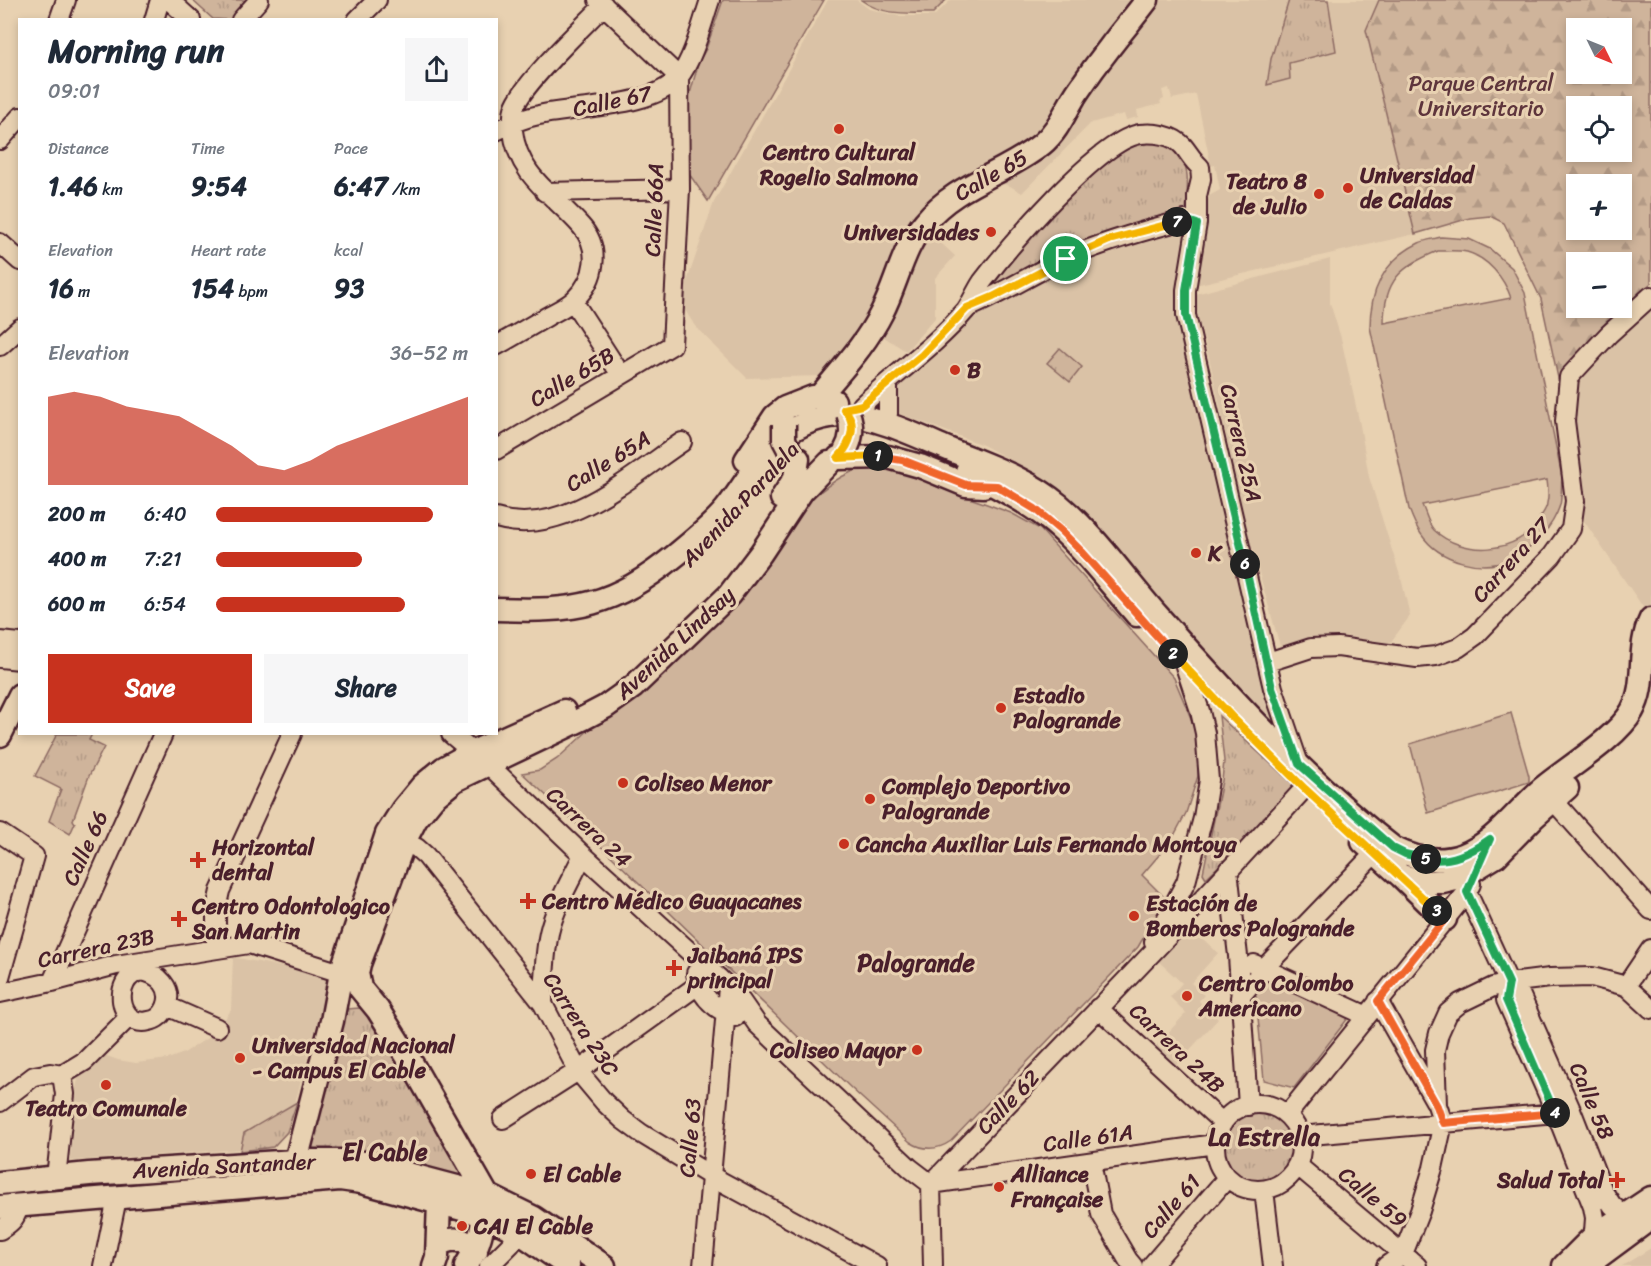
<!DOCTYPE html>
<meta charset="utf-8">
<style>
:root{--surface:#fff;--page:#f6f6f7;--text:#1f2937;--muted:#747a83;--accent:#c8321e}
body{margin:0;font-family:Sriracha,sans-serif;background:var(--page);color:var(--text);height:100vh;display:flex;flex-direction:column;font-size:22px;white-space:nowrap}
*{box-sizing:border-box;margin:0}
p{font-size:20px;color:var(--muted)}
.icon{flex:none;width:33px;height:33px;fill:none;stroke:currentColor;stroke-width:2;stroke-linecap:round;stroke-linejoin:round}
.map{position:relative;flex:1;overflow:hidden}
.side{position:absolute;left:18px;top:18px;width:480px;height:717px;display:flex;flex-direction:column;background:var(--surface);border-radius:0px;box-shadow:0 3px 9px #0003}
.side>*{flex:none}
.needle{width:39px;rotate:133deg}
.buttons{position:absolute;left:1566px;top:18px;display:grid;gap:12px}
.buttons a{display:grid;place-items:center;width:66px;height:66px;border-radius:0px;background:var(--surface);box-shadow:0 3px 9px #0003;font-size:30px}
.pin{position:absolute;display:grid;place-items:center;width:51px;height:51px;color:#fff;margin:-26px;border:3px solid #fff;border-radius:50%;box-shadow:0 2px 6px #0007}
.km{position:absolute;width:30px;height:30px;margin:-15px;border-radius:50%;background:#222;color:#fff;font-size:16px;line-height:30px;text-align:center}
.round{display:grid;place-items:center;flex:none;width:63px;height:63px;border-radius:0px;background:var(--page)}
.summary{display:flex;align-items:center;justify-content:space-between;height:102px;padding:0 30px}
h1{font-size:33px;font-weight:700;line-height:45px}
.metrics{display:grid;grid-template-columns:repeat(3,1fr);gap:9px;height:102px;padding:6px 30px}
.metrics div{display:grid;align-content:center}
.metrics b{font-size:26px;font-weight:700}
.metrics small{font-size:16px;font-weight:400}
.metrics p{font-size:16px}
.chart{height:168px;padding:12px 30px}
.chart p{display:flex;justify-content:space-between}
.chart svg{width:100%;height:108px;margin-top:6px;fill:var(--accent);opacity:.7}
.cta{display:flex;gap:12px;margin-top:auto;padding:12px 30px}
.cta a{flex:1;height:69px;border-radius:0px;background:var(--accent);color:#fff;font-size:24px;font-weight:700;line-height:69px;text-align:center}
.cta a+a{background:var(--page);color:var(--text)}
ul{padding:0 30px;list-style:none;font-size:20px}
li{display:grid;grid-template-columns:96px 72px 1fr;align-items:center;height:45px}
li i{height:15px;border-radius:8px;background:var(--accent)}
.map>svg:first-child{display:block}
</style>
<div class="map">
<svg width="1651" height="1266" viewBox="0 0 1651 1266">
<defs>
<pattern id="forest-firs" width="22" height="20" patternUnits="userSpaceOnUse" patternTransform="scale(1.5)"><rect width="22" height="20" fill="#cfb49b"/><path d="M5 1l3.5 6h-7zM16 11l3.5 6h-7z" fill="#b39a86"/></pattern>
<pattern id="park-tufts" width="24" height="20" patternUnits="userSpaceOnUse" patternTransform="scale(1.5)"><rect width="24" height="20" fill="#cfb49b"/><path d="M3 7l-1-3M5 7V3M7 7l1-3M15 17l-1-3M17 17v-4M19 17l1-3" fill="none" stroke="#b39a86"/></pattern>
</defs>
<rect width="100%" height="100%" fill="#e8d1b1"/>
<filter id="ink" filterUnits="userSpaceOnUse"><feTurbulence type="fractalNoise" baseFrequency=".0167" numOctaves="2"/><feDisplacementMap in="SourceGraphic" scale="12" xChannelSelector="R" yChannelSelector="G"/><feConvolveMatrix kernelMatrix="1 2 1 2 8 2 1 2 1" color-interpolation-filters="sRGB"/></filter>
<g filter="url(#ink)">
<path fill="#dac2a6" d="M 828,0 L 857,0 L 869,9 L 899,16 L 934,16 L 951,0 L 1559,0 L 1415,234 L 1191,286 L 1209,196 L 1220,190 L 1215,165 L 1211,166 L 1196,94 L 1172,99 L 1169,88 L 1162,90 L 1164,99 L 1160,101 L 1161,104 L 1137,110 L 1138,117 L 1126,120 L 1124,114 L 1091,123 L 1022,193 L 1010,186 L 993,181 L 976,186 L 929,232 L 955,256 L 935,278 L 935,318 L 906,351 L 865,325 L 821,376 L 747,378 L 695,326 L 680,302 L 714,202 Z
M 1185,226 L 1188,243 L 1181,273 L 1287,746 L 1010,477 L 1016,463 L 983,445 L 890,410 L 890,386 L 947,334 L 1024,287 L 1066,265 Z
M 1330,259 L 1330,303 L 1341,338 L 1360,425 L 1369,477 L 1402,582 L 1410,616 L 1390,643 L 1345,636 L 1280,646 L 1248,534 L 1210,362 L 1192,295 Z
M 1651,306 L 1651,608 L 1647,613 L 1584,521 L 1585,509 L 1584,492 L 1572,434 L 1580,378 Z
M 1188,925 L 1218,953 L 1191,983 L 1204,995 L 1199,1001 L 1218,1019 L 1175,1066 L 1155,1047 L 1186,1013 L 1170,997 L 1182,983 L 1157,960 Z
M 233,957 L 330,976 L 287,1132 L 273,1147 L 70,1161 L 73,1098 L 79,1076 L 104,1055 L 118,1060 L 136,1063 L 168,1059 L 184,1053 L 209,1037 L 221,1025 L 231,1010 Z
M 1651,1248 L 1651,1266 L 1622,1266 Z"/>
<path fill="#cfb49b" stroke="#8c6a63" stroke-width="1.5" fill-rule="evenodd" d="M 723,0 L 824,0 L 708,201 L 687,171 L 686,108 L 699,61 L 706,49 Z
M 861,0 L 946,0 L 933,13 C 908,13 883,16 861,0 Z
M 1441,237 L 1469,239 L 1490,249 L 1512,268 L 1525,293 L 1562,477 C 1561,486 1562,497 1560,505 C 1553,527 1533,549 1512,559 C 1481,573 1439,561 1421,534 C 1416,527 1412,517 1409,509 L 1370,327 C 1370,291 1384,260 1419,243 C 1425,240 1434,239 1441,237 ZM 1438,251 C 1447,251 1458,250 1467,252 C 1488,258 1504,278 1511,298 L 1384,323 C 1384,280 1401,266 1438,251 ZM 1547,480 C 1548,487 1549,496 1547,503 C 1547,509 1542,514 1539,519 C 1519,555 1462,557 1434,530 C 1428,524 1426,513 1422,505 Z
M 876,466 L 905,472 L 940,488 L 984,503 L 1011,513 L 1040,529 L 1174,678 L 1198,735 L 1198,776 L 1186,813 L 1171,841 L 1142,875 L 1166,899 L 1138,947 L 951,1141 C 938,1150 924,1151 910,1142 L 851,1088 L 608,853 L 522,773 L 540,770 L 557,759 L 604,716 L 812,498 C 832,482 850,468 876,466 Z
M 1511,713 L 1529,776 L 1529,782 L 1428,813 L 1410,744 Z
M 1253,965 L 1352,1013 L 1294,1088 L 1264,1080 Z"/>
<path fill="url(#forest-firs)" stroke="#8c6a63" stroke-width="1.5" fill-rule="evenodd" d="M 1379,0 L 1651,0 L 1651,283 L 1558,378 L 1541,299 L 1504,223 L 1490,216 L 1470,218 L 1415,234 L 1366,30 ZM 1576,28 L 1622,28 L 1622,74 L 1576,74 ZM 1576,106 L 1622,106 L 1622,152 L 1576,152 ZM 1576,184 L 1622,184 L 1622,230 L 1576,230 ZM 1576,262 L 1622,262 L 1622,308 L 1576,308 Z"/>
<path fill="url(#park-tufts)" stroke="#8c6a63" stroke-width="1.5" d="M 192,0 L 248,0 L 231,20 L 213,19 Z
M 1289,0 L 1328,0 L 1336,51 L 1289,63 L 1290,79 L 1267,85 L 1271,59 Z
M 1143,141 C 1192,144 1189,171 1186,211 L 1126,230 L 991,288 C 1028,238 1085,167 1143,141 Z
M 1060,348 L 1082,367 L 1070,382 L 1047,363 Z
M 1219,716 L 1295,786 L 1226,859 L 1206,878 L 1203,873 L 1222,781 L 1224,761 Z
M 57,734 L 92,734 L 89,740 L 104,747 L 89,776 L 73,820 L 75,823 L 70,834 L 49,821 L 61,789 L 35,776 Z
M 359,1008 L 367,1010 L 472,1186 L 304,1156 L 342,1014 L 348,1009 Z
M 297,1102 L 287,1132 L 273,1147 L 240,1151 L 244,1133 Z
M1223 1147a35 35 0 1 1 70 0a35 35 0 1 1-70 0Z"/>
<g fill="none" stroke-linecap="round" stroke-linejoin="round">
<g stroke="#4a1f2b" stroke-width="22">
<path id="minor" d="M 169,0 L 191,20
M 59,20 L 66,0
M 154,20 L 160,0
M 241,20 L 259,0
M 357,20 L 377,0
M 496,131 C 510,124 524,118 539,115 C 578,106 653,108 679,77 C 694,58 702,23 710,0
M 0,140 L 20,117
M 545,192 L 680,189
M 0,243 L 20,261
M 573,301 L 621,375
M 967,308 C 999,295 1027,277 1058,262 C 1099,243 1141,231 1185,220 L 1197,223
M 0,346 L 20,328
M 496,346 C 514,336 531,326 548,316 C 557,311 568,306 575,299 C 596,279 601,248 581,226 C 554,195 518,176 513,131 C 513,124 512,116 514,109 C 520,86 585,25 604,5
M 888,384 L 888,414
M 862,405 C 896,373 935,346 966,310 C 972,301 976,291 982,282 C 1008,248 1099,140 1140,134 C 1154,132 1173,135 1183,146 C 1189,153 1192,160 1200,167 L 1201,179 L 1197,196 L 1197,223 L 1186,290 L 1186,315 L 1273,688 L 1299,764
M 496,450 L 672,345 L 680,189 L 679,77 L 598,0
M 496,518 C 562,539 631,476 682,442
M 0,641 L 20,643
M 0,658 L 20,660
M 1268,662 L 1311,648 L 1338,647 L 1417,658 L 1436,656 L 1458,648 L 1475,636 L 1552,556 L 1571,529 L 1575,501 L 1565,421 L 1569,377 L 1609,334 L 1651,296
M 451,734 L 493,769 L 583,855 L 724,983 L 741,1001 L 757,1024 L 910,1168 L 931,1184
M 1553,800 L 1651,910
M 0,833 L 34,856 L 0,977
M 404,842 L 417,848 L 426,856 L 543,1004 L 578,1071 L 604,1102 L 623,1120 L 642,1134 L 711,1176 L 877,1266
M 1228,870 L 1238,956 L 1248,1106
M 1467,892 L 1509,983 L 1520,994 L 1572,1112 L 1603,1191 L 1612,1205 L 1623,1215 L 1635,1219
M 1154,942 L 1186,882 L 1203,818 L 1209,780 L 1205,733 L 1200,711 L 1185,666
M 216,948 L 216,909 L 220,891 L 292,734
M 1254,964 L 1367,1016
M 141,971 C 158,973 174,988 166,1007 C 163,1014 157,1020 149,1021 C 118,1029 111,978 141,971 Z
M 696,973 C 699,996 714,1009 735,1017
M 52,982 L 163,734
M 1509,983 L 1506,1000 L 1556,1113 L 1593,1207 L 1595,1218 L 1593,1245
M 1626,986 L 1651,949
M 0,993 L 52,982 L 116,965 L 249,944 L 341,973
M 1240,997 L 1268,964 L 1375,853
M 1378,1001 L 1435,1101
M 543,1004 C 544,980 544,957 549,933 C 555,906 571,880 583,855
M 167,1006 L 217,1028
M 1098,1008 L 1223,1123
M 0,1102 L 34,1076 L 50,1073 L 62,1075 L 85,1061 L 129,1017
M1215 1147a43 43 0 1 1 86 0a43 43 0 1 1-86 0Z
M 1287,1115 L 1467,892 L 1471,884
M 503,1119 L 578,1071 L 698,985 L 705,978 L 719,978
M 1300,1136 L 1567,1112
M 1091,1162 L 1101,1214 L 1128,1260 L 1133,1266
M 1297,1165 L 1417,1266
M 56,1178 L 65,1094 L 62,1075
M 931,1184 L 1215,1144
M 1264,1190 L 1273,1266
M 0,1230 C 11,1223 17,1218 19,1204
M 103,1266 L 117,1198
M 489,1266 L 511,1244 L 519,1232
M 703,1266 L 728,987
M 933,1266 L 931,1184 L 1175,929 L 1314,778
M 1151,1266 L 1227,1178
M 1386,1266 L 1403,1254 L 1420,1211 L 1433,1168 L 1443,1123 L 1437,1105 L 1435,1050 L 1439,1033 L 1448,1013 L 1460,1003 L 1493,987 L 1509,983 L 1550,978 L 1592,977 L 1626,986 L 1651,1009"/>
</g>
<g stroke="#4a1f2b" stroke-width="27">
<path id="major" d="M 819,397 C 842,369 866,344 882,312 C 897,283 903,247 925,222 C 956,184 1005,174 1042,144 C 1059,130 1066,109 1078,91 C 1088,76 1099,61 1110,47 C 1122,31 1135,16 1147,0
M 838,458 L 888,457 L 920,466 L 966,485 L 984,486
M 746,460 L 775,416 L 785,408 L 813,397 L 828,398 L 834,401
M 967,471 C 994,485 1022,499 1046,517 C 1081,544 1108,582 1137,615
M 782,498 L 795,478 L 798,459
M 496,609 C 577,612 612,607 676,555 C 693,541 712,526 726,509 C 743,488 755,464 774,445 C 790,428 816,416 840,415 C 869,413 920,437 948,449 C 986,465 1027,478 1059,505 C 1097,537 1125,579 1158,616 C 1229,696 1308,782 1393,848 C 1415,859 1439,864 1463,855 C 1495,843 1517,810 1543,788 C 1567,768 1618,737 1632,711 C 1648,683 1636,650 1651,619
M 0,735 L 20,695
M 1363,842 L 1401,876 L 1427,882 L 1443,882 L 1460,878 L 1496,856 L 1533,818 L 1567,788
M 1402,877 L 1445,919
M 309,1182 L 296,1161 L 332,1021 L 341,973 L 387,834 L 403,809 L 422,786 L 444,768 L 473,752 L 564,711
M 0,1183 L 89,1174 L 296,1161 L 339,1161 L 366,1163 L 487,1195 L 534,1218 L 604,1266
M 487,1195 L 412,1064 L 378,1010 L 360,988 L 357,973 L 359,964 L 404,842 L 416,819 L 433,798 L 455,780 L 584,718 L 605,707 L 633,687 L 729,595 L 761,553 L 802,491 L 829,463
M 0,1207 L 340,1179 L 361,1182 L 484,1215 L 519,1232 L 568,1266
M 438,1245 C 453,1236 465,1239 476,1251
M 434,1266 L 437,1257 L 439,1202
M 466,1266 C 477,1250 482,1234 484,1215
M 1564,1266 L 1594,1236 L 1651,1198
M 1586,1266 L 1651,1218"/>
</g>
<use href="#minor" stroke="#e8d1b1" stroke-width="18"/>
<use href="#major" stroke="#e8d1b1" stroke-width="22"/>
<g stroke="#4a1f2b" stroke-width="27" stroke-linecap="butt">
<path id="major-bridge" d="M 784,424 L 784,440 L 792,455
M 845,451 C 852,439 853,426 848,413"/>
</g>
<use href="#major-bridge" stroke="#e8d1b1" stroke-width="22"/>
</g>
</g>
<g fill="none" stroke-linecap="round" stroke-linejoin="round" filter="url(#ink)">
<g stroke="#fff" stroke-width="12">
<path id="split-1" d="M 878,456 L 838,458 C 850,445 859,424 844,409 L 862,405 L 922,355 L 967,308 L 993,297 L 1066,259"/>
</g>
<g stroke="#fff" stroke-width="12">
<path id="split-2" d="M 878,456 L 902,460 L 966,485 L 997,486 L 1035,509 L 1061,531 L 1082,552 L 1173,654"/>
</g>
<g stroke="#fff" stroke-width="12">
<path id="split-3" d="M 1173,654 L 1231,716 L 1305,789 L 1437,911"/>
</g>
<g stroke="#fff" stroke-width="12">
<path id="split-4" d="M 1437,911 L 1445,919 L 1378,1001 L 1437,1106 L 1443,1123 L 1555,1113"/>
</g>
<g stroke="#fff" stroke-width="12">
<path id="split-5" d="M 1426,859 C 1451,863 1470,853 1490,839 L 1467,892 L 1509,983 L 1506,1000 L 1555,1113"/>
</g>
<g stroke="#fff" stroke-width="12">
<path id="split-6" d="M 1245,564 L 1272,688 L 1299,764 L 1393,848 L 1405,854 L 1426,859"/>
</g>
<g stroke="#fff" stroke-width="12">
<path id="split-7" d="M 1177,222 L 1185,220 L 1197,224 L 1186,290 L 1186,315 L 1245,564"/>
</g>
<g stroke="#fff" stroke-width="12">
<path id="split-8" d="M 1066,259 L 1109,240 L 1177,222"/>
</g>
<use href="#split-1" stroke="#f5b400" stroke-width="8"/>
<use href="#split-2" stroke="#f0652b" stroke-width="8"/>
<use href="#split-3" stroke="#f5b400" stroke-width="8"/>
<use href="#split-4" stroke="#f0652b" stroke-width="8"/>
<use href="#split-5" stroke="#22a559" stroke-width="8"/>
<use href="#split-6" stroke="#22a559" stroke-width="8"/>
<use href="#split-7" stroke="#22a559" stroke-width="8"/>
<use href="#split-8" stroke="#f5b400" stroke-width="8"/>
</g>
<g fill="#c8321e" stroke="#e8d1b1" stroke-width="2">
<circle cx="839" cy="129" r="6"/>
<circle cx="1348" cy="188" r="6"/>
<circle cx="1319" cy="194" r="6"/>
<circle cx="991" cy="232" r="6"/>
<circle cx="955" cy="370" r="6"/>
<circle cx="1196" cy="553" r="6"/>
<circle cx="1001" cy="708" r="6"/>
<circle cx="623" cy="783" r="6"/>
<circle cx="870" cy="799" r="6"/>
<circle cx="844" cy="844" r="6"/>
<path d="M195 851h6v6h6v6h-6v6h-6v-6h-6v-6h6z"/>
<path d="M525 892h6v6h6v6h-6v6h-6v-6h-6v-6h6z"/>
<circle cx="1134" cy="916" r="6"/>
<path d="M176 910h6v6h6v6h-6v6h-6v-6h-6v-6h6z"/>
<path d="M671 959h6v6h6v6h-6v6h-6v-6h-6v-6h6z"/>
<circle cx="1187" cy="996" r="6"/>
<circle cx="917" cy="1050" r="6"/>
<circle cx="240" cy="1058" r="6"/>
<circle cx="106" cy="1085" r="6"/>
<circle cx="531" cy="1174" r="6"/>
<path d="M1614 1171h6v6h6v6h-6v6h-6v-6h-6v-6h6z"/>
<circle cx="999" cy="1187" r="6"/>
<circle cx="462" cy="1226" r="6"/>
</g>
<g text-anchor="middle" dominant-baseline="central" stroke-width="6" stroke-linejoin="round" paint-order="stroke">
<g font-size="22" fill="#5e353c" stroke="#e8d1b1">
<text x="1481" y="83">Parque Central<tspan x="1481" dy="25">Universitario</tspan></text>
</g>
<g font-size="22" fill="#4a1f2b" stroke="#e8d1b1">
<text transform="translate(612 101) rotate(-12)">Calle 67</text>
<text transform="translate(991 175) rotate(-30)">Calle 65</text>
<text transform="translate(654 210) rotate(-88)">Calle 66A</text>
<text transform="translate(572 377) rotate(-31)">Calle 65B</text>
<text transform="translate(1241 443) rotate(77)">Carrera 25A</text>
<text transform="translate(608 461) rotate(-32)">Calle 65A</text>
<text transform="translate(740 504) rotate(-47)">Avenida Paralela</text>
<text transform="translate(1511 560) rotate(-48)">Carrera 27</text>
<text transform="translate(675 643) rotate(-43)">Avenida Lindsay</text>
<text transform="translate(589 827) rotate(43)">Carrera 24</text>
<text transform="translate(85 848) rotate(-66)">Calle 66</text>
<text transform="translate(96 948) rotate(-12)">Carrera 23B</text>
<text transform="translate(581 1024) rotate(57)">Carrera 23C</text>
<text transform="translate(1177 1048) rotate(43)">Carrera 24B</text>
<text transform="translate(1592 1101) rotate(67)">Calle 58</text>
<text transform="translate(1008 1102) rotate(-46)">Calle 62</text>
<text transform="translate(690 1138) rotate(-85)">Calle 63</text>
<text transform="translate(1088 1138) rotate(-8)">Calle 61A</text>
<text transform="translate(224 1166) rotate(-3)">Avenida Santander</text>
<text transform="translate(1373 1197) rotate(40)">Calle 59</text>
<text transform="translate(1171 1206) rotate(-49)">Calle 61</text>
</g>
<g font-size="22" font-weight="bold" fill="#4a1f2b" stroke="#e8d1b1" text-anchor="start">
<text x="839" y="152" text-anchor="middle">Centro Cultural<tspan x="839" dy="25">Rogelio Salmona</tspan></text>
<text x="1360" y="175">Universidad<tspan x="1360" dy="25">de Caldas</tspan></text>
<text x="1307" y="181" text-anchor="end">Teatro 8<tspan x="1307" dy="25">de Julio</tspan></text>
<text x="979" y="232" text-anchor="end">Universidades</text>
<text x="967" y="370">B</text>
<text x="1208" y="553">K</text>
<text x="1013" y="695">Estadio<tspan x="1013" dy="25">Palogrande</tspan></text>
<text x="635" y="783">Coliseo Menor</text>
<text x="882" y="786">Complejo Deportivo<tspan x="882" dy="25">Palogrande</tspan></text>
<text x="856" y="844">Cancha Auxiliar Luis Fernando Montoya</text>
<text x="212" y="847">Horizontal<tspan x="212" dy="25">dental</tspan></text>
<text x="542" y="901">Centro Médico Guayacanes</text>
<text x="1146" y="903">Estación de<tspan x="1146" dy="25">Bomberos Palogrande</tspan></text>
<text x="192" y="906">Centro Odontologico<tspan x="192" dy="25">San Martin</tspan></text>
<text x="688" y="955">Jaibaná IPS<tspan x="688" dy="25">principal</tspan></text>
<text x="1199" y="983">Centro Colombo<tspan x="1199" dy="25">Americano</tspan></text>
<text x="252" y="1045">Universidad Nacional<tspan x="252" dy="25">- Campus El Cable</tspan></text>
<text x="905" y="1050" text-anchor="end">Coliseo Mayor</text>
<text x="106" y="1108" text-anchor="middle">Teatro Comunale</text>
<text x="543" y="1174">El Cable</text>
<text x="1011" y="1174">Alliance<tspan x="1011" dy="25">Française</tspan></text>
<text x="1604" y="1180" text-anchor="end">Salud Total</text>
<text x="474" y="1226">CAI El Cable</text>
</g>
<g font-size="24" font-weight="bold" fill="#4a1f2b" stroke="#e8d1b1">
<text x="916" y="963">Palogrande</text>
<text x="1264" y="1137">La Estrella</text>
<text x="385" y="1152">El Cable</text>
</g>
</g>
</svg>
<div class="buttons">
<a><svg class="needle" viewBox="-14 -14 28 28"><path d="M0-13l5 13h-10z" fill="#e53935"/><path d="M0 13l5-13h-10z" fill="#747a83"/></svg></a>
<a><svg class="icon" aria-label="locate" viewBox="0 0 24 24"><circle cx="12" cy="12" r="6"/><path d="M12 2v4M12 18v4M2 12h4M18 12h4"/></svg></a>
<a>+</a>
<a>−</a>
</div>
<div class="pin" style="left:1066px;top:259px;background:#1e9e55"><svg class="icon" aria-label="arrive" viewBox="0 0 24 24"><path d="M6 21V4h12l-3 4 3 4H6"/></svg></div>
<b class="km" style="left:878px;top:456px">1</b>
<b class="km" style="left:1173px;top:654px">2</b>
<b class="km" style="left:1437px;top:911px">3</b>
<b class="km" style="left:1555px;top:1113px">4</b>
<b class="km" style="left:1426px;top:859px">5</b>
<b class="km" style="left:1245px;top:564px">6</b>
<b class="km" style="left:1177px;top:222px">7</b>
<section class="side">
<div class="summary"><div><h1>Morning run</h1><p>09:01</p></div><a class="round"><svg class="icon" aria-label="share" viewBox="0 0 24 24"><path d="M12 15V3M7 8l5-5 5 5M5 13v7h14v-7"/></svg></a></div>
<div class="metrics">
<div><p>Distance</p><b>1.46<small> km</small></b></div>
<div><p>Time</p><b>9:54</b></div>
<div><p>Pace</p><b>6:47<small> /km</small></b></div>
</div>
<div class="metrics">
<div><p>Elevation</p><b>16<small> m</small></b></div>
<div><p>Heart rate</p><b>154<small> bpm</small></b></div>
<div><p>kcal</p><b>93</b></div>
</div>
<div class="chart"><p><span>Elevation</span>36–52 m</p>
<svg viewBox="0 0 160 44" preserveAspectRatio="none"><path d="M0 44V8L10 6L20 8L30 12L40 14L50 16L60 22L70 28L80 36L90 38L100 34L110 28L120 24L130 20L140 16L150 12L160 8V44z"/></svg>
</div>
<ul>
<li><b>200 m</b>6:40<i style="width:86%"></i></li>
<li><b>400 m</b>7:21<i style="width:58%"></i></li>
<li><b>600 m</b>6:54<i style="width:75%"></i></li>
</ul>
<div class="cta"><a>Save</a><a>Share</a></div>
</section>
</div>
